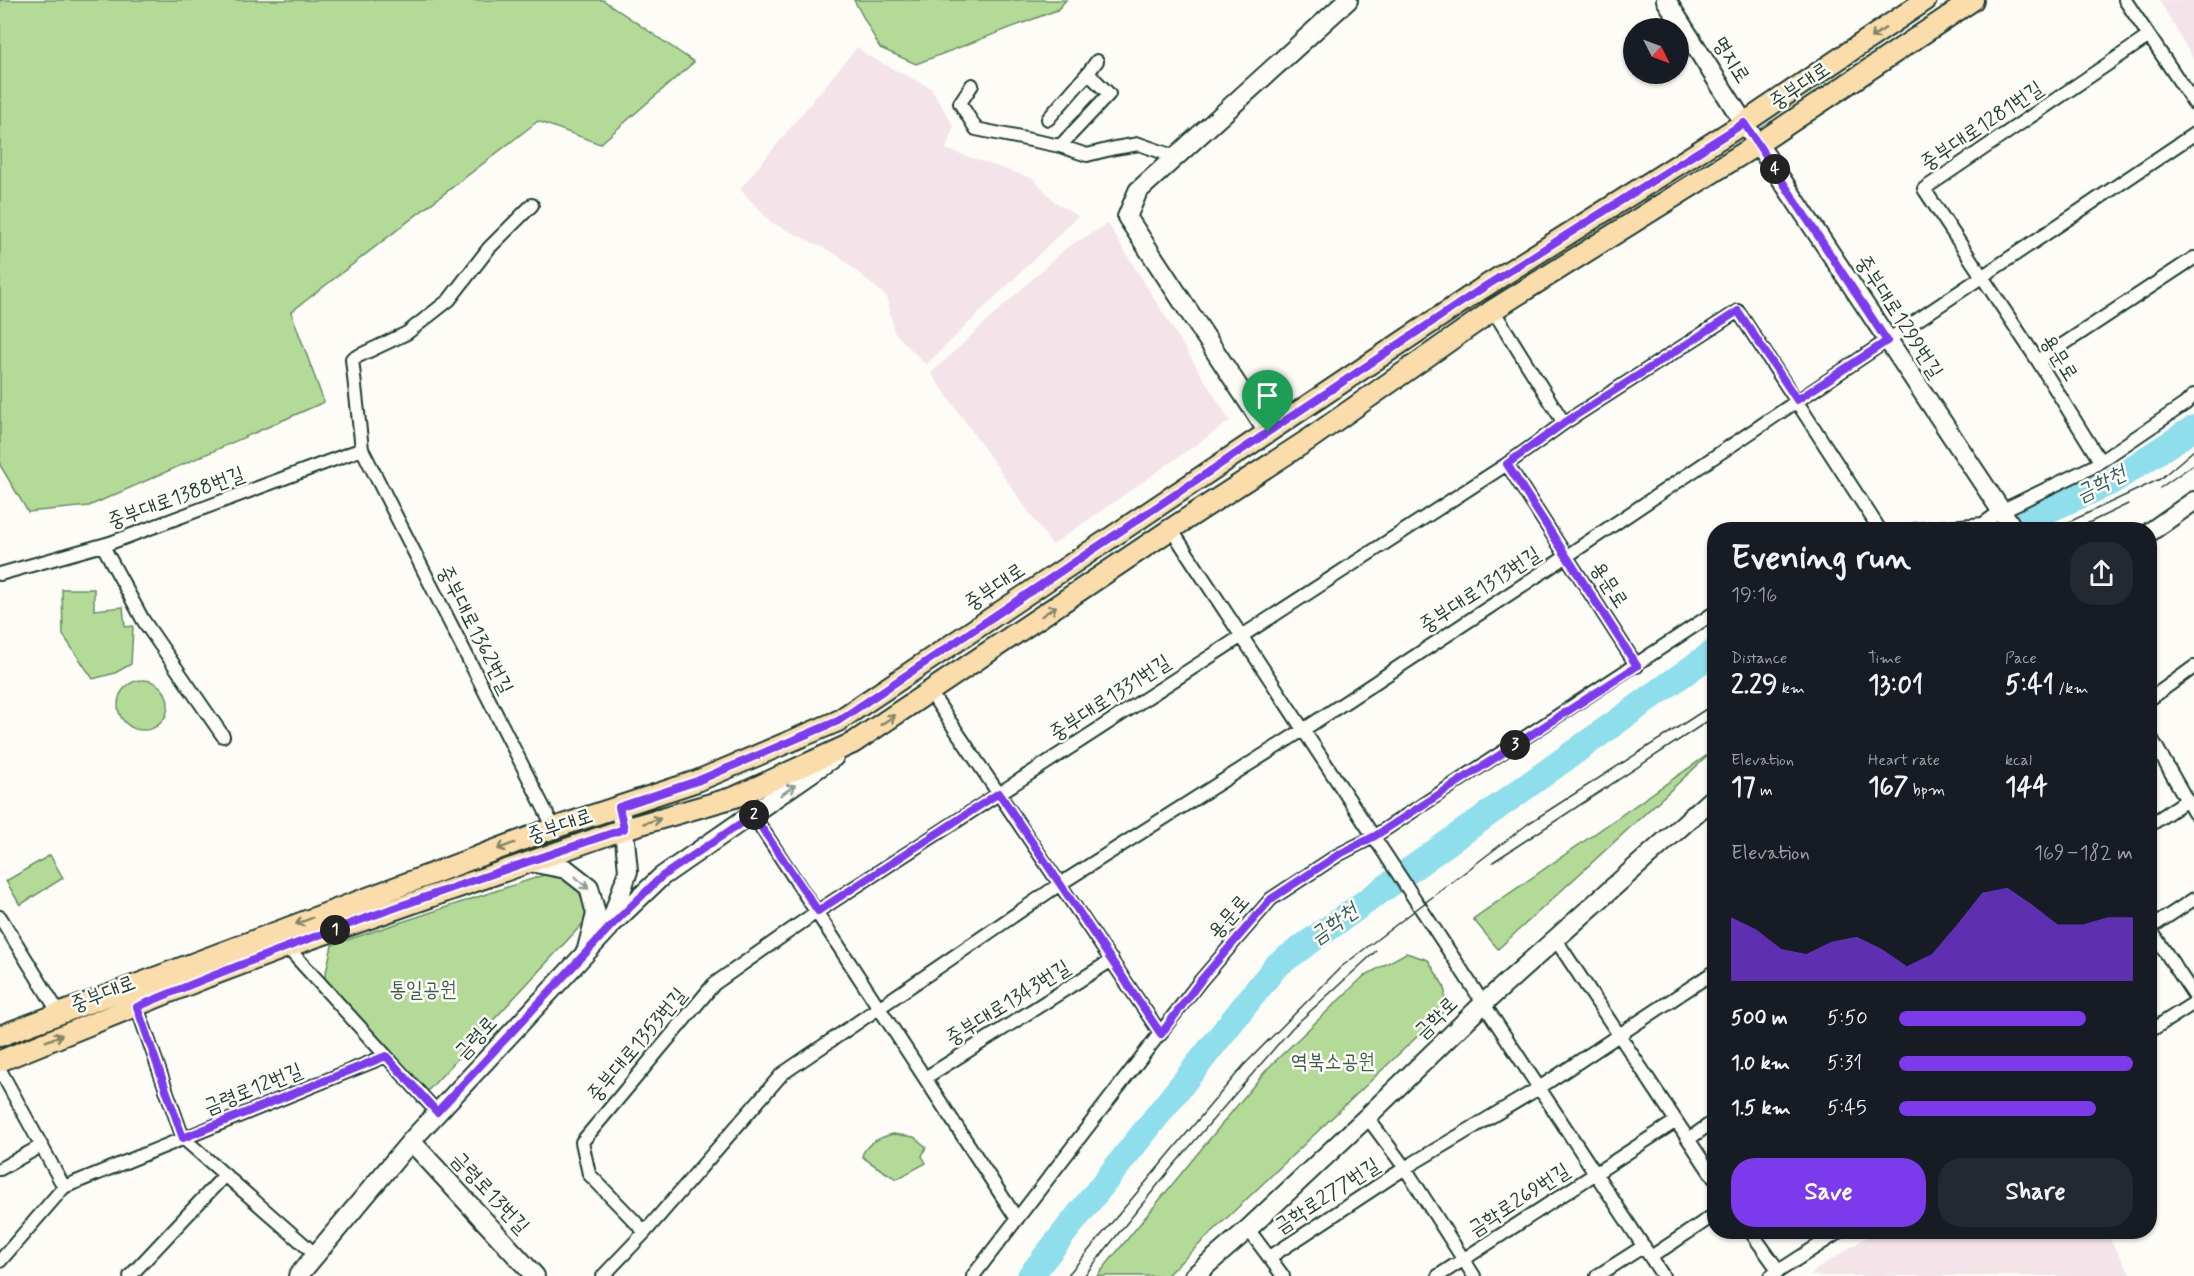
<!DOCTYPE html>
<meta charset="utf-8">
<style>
:root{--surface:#171b24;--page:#242831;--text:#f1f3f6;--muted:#9ea1a6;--accent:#7c3aed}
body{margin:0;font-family:Mynerve,"Poor Story",sans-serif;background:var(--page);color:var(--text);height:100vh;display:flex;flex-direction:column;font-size:22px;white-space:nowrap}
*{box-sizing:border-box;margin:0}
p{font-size:20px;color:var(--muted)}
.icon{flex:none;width:33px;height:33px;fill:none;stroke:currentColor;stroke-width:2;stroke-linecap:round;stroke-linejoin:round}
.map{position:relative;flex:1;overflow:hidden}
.details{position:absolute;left:1707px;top:522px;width:450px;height:717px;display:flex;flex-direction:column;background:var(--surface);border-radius:24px;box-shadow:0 2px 4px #0004}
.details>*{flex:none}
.needle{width:39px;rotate:132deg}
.fabs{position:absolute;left:1623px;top:18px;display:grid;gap:12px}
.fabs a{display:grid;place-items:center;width:66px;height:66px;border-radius:50%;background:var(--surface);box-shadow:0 2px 4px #0004;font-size:30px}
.pin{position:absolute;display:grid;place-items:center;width:51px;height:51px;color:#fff;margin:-62px -26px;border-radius:50% 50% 50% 0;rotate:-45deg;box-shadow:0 0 6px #0007}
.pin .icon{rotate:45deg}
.km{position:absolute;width:30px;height:30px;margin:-15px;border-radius:50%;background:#222;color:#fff;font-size:16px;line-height:30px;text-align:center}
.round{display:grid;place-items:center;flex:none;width:63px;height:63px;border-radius:24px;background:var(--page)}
.overview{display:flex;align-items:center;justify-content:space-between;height:102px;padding:0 24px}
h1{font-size:33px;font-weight:700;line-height:45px}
.stats{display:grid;grid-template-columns:repeat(3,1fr);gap:9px;height:102px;padding:6px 24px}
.stats div{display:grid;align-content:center}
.stats b{font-size:26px;font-weight:700}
.stats small{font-size:16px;font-weight:400}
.stats p{font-size:16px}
.chart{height:168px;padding:12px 24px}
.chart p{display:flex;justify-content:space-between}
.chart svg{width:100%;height:108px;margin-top:6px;fill:var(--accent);opacity:.7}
.cta{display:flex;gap:12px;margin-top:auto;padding:12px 24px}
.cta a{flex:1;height:69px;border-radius:24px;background:var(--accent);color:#fff;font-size:24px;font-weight:700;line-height:69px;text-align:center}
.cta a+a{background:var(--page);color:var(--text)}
ul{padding:0 24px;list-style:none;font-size:20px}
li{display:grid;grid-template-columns:96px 72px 1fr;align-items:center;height:45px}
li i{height:15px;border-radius:8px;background:var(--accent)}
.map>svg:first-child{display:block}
</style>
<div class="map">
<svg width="2194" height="1276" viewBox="0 0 2194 1276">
<rect width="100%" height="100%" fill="#fdfcf7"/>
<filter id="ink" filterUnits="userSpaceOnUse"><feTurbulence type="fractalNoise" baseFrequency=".0167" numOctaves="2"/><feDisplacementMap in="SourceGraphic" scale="12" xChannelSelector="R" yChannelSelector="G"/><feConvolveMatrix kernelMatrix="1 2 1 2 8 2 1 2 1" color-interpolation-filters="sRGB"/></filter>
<g filter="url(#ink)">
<path fill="#f4e4ea" d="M 2159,0 L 2194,0 L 2194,60 Z
M 857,47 L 868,56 L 931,88 L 954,127 L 946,149 L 1034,179 L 1055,202 L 1078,216 L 926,365 L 894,332 L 887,297 L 836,254 L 772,223 L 740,189 Z
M 1108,224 L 1230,421 L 1052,545 L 931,373 L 1066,248 Z
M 1875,1232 L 2108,1232 L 2109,1238 L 2132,1276 L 1811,1276 L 1817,1269 Z"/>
<path fill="#b3db97" stroke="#698c66" stroke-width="1.5" d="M 0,0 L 603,0 L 694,62 L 600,144 L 538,121 L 291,312 L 324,402 L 89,506 L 28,512 L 0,465 Z
M 854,0 L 1066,0 L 1057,10 L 916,64 L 880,48 Z
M 62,589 L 94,589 L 94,610 L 123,607 L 125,627 L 133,626 L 131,664 L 115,673 L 93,679 L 63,635 Z
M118 705a25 25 0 1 1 50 0a25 25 0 1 1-50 0Z
M 1713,751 L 1498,949 L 1473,919 Z
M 50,855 L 63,878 L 20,905 L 6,881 Z
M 550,873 L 571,878 L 584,898 L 587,919 L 423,1096 L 323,986 L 332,945 Z
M 1406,953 L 1428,960 L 1445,988 L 1445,1010 L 1166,1276 L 1097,1276 L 1268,1068 L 1364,976 Z
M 893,1134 L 914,1137 L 926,1147 L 922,1156 L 926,1163 L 897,1179 C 891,1176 864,1159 862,1156 C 866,1143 881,1137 893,1134 Z"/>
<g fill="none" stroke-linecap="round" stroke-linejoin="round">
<path stroke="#8fdeeb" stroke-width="26" d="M 2003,530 L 2111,482 L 2194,428
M 1030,1276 L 1276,966 L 1714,652"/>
<g stroke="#1f3d34" stroke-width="16">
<path id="street" d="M 2125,0 L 2194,103
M 1088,73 L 1097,61
M 972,85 L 960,103 L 976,129 L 1060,146 L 1087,155 L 1115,148 L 1139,144 L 1176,157
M 1048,119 L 1088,73 L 1109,94 L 1060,146
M 532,205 L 489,248 L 449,300 L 407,333 L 352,359 L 362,449 L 554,828
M 1493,310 L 1564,423
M 2038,361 L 2194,258
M 2100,461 L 2038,361 L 1924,189 L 2149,36
M 1507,464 L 1637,666
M 1171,529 L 1663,1276
M 1915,530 L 1983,524 L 2001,511 L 2092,467 L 2185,404 L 2194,395
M 103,546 L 143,620 L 223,736
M 0,574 L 110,543 L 362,449
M 930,692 L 1161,1034
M 2150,699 L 2194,667
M 2150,736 L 2194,813
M 753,815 L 1017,1219
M 2150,825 L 2187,800
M 0,917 L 59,1013
M 2150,928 L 2194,899
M 2150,929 L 2194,995
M 1556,940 L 1714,1178
M 287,947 L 437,1112
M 137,1007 L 183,1138 L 316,1255
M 2150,1031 L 2194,1003
M 0,1070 L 64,1187
M 925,1078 L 1112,960
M 1367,1117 L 1405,1168 L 1474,1276
M 1689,1139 L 1714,1121
M 0,1169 L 41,1146
M 1248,1229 L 1283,1276
M 645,1232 L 589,1174 L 582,1142 L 714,984 L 818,911 L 1507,464 L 1564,423 L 1738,311 L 1880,530
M 1751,1232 L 1779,1271
M 1270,1257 L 1405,1168 L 1539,1088 L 1714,972
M 1651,1257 L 1714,1215
M 0,1261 L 64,1187 L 386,1056
M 130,1276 L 225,1175
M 603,1276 L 645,1232 L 782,1074 L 1060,884 L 1303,730 L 1567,556 L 2194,134
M 973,1276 L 1201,980 L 1271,899 L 1338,855 L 1375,836 L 1714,613
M 1438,1276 L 1676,1121
M 1597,1276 L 1644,1246
M 1771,1276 L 1839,1232"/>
</g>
<g stroke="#1f3d34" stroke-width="22">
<path id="secondary" d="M 1666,0 L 1744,123 L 2014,530
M 1268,432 L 1127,217 L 1138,191 L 1348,0
M 2150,532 L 2194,501
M 530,862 L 566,869 L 589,887 L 596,914 L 587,949
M 612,924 L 661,877 L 834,757
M 411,1141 L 535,1276
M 298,1276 L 411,1141 L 609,928 L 628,871 L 624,829 L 619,807
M 1194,1276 L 1248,1229 L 1367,1117 L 1484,1003 L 1714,797"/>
</g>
<g stroke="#1f3d34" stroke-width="24">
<path id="primary" d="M 0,1036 L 554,828 L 697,781 L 838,721 L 1481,289 L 1744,123 L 1926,0
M 0,1061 L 207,977 L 287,947 L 624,829 L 735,797 L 853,743 L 1171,529 L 1308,440 L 1493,310 L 1758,144 L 1973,0"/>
</g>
<use href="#street" stroke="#fdfcf7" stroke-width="12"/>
<use href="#secondary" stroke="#fdfcf7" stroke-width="18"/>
<use href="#primary" stroke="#faddab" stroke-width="20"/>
<path stroke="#1f3d34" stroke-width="1.5" d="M 2160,488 L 2194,464
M 2052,530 L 2160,479 L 2194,450
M 2074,530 L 2128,504
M 1493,862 L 1714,717
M 1067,1276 L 1244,1065 L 1341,967 L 1529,823 L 1714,704
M 1084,1276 L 1173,1166 L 1292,1028 L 1376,951"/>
</g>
<defs><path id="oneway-shaft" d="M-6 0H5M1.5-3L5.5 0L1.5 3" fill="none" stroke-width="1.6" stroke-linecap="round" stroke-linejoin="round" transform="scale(1.5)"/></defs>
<g stroke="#82856a">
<use href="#oneway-shaft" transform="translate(1878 33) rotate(146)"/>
<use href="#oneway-shaft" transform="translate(1049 611) rotate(-34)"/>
<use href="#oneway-shaft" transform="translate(888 720) rotate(-34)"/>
<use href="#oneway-shaft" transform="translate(652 821) rotate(-16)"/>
<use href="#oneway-shaft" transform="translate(506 846) rotate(160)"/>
<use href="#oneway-shaft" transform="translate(304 921) rotate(160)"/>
<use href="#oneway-shaft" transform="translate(54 1038) rotate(-22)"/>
</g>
<g stroke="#8e9c96">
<use href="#oneway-shaft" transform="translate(788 790) rotate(-35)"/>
<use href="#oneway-shaft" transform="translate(582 883) rotate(43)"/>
</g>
</g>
<g fill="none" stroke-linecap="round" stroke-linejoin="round" filter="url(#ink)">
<g stroke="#fff" stroke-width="12">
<path id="route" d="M 1744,123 L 1887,341 L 1797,400 L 1738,311 L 1564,423 L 1507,464 L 1637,666 L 1375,836 L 1338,855 L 1271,899 L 1201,980 L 1161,1034 L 999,793 L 818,911 L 753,815 L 661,877 L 609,928 L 437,1112 L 386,1056 L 183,1138 L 137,1007 C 296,939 461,885 624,829 L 619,807 L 697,781 L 838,721 L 1481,289 Z"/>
</g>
<use href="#route" stroke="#7c3aed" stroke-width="8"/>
</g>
<g text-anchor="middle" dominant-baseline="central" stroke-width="5" stroke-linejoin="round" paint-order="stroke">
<g font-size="21" fill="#1f3d34" stroke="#fdfcf7">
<text transform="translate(1731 60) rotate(58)">명지로</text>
<text transform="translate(1800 86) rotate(-34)">중부대로</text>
<text transform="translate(1982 126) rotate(-34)">중부대로1281번길</text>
<text transform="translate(1899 317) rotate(57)">중부대로1299번길</text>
<text transform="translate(2059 358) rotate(58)">용문로</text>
<text transform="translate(176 498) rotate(-20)">중부대로1388번길</text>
<text transform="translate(1609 585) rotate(57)">용문로</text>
<text transform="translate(995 587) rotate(-34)">중부대로</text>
<text transform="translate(1480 590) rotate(-33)">중부대로1313번길</text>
<text transform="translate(475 630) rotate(63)">중부대로1362번길</text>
<text transform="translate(1110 698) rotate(-33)">중부대로1331번길</text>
<text transform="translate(560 826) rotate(-19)">중부대로</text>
<text transform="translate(1229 917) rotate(-49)">용문로</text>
<text transform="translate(103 994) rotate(-21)">중부대로</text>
<text transform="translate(1008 1003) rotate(-32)">중부대로1343번길</text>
<text transform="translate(1436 1018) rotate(-44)">금학로</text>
<text transform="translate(476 1038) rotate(-47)">금령로</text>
<text transform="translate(637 1045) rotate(-50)">중부대로1353번길</text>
<text transform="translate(253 1089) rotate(-22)">금령로12번길</text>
<text transform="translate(490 1193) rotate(47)">금령로13번길</text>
<text transform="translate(1327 1196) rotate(-33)">금학로277번길</text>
<text transform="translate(1519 1200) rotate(-33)">금학로269번길</text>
</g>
<g font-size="21" fill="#3d5d48" stroke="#fdfcf7">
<text x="423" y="990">통일공원</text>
<text x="1333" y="1062">역북소공원</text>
</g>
<g font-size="22" font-style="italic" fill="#355d59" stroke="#fdfcf7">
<text transform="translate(2101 484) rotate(-27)">금학천</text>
<text transform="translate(1334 924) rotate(-36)">금학천</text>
</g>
</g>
</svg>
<div class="fabs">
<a><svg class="needle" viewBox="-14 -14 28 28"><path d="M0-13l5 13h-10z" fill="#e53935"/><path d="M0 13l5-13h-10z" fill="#9ea1a6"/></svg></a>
</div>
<div class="pin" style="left:1268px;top:432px;background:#1e9e55"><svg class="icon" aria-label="arrive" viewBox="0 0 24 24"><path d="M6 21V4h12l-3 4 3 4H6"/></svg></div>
<b class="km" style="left:335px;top:930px">1</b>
<b class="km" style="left:754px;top:815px">2</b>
<b class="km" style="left:1515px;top:745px">3</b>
<b class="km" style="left:1775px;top:169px">4</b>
<section class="details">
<div class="overview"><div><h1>Evening run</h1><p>19:16</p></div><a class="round"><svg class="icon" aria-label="share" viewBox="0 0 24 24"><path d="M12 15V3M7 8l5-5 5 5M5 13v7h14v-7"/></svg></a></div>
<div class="stats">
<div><p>Distance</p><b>2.29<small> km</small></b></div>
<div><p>Time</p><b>13:01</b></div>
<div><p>Pace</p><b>5:41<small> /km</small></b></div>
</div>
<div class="stats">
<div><p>Elevation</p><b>17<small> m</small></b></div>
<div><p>Heart rate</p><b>167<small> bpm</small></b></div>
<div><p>kcal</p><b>144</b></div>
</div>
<div class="chart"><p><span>Elevation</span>169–182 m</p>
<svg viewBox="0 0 160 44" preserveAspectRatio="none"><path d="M0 44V18L10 23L20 31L30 33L40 28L50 26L60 31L70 38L80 33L90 21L100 8L110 6L120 13L130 21L140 21L150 18L160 18V44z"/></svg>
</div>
<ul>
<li><b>500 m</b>5:50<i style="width:80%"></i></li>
<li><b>1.0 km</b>5:31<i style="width:100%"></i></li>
<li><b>1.5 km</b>5:45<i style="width:84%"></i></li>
</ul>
<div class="cta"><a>Save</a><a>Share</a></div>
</section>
</div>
